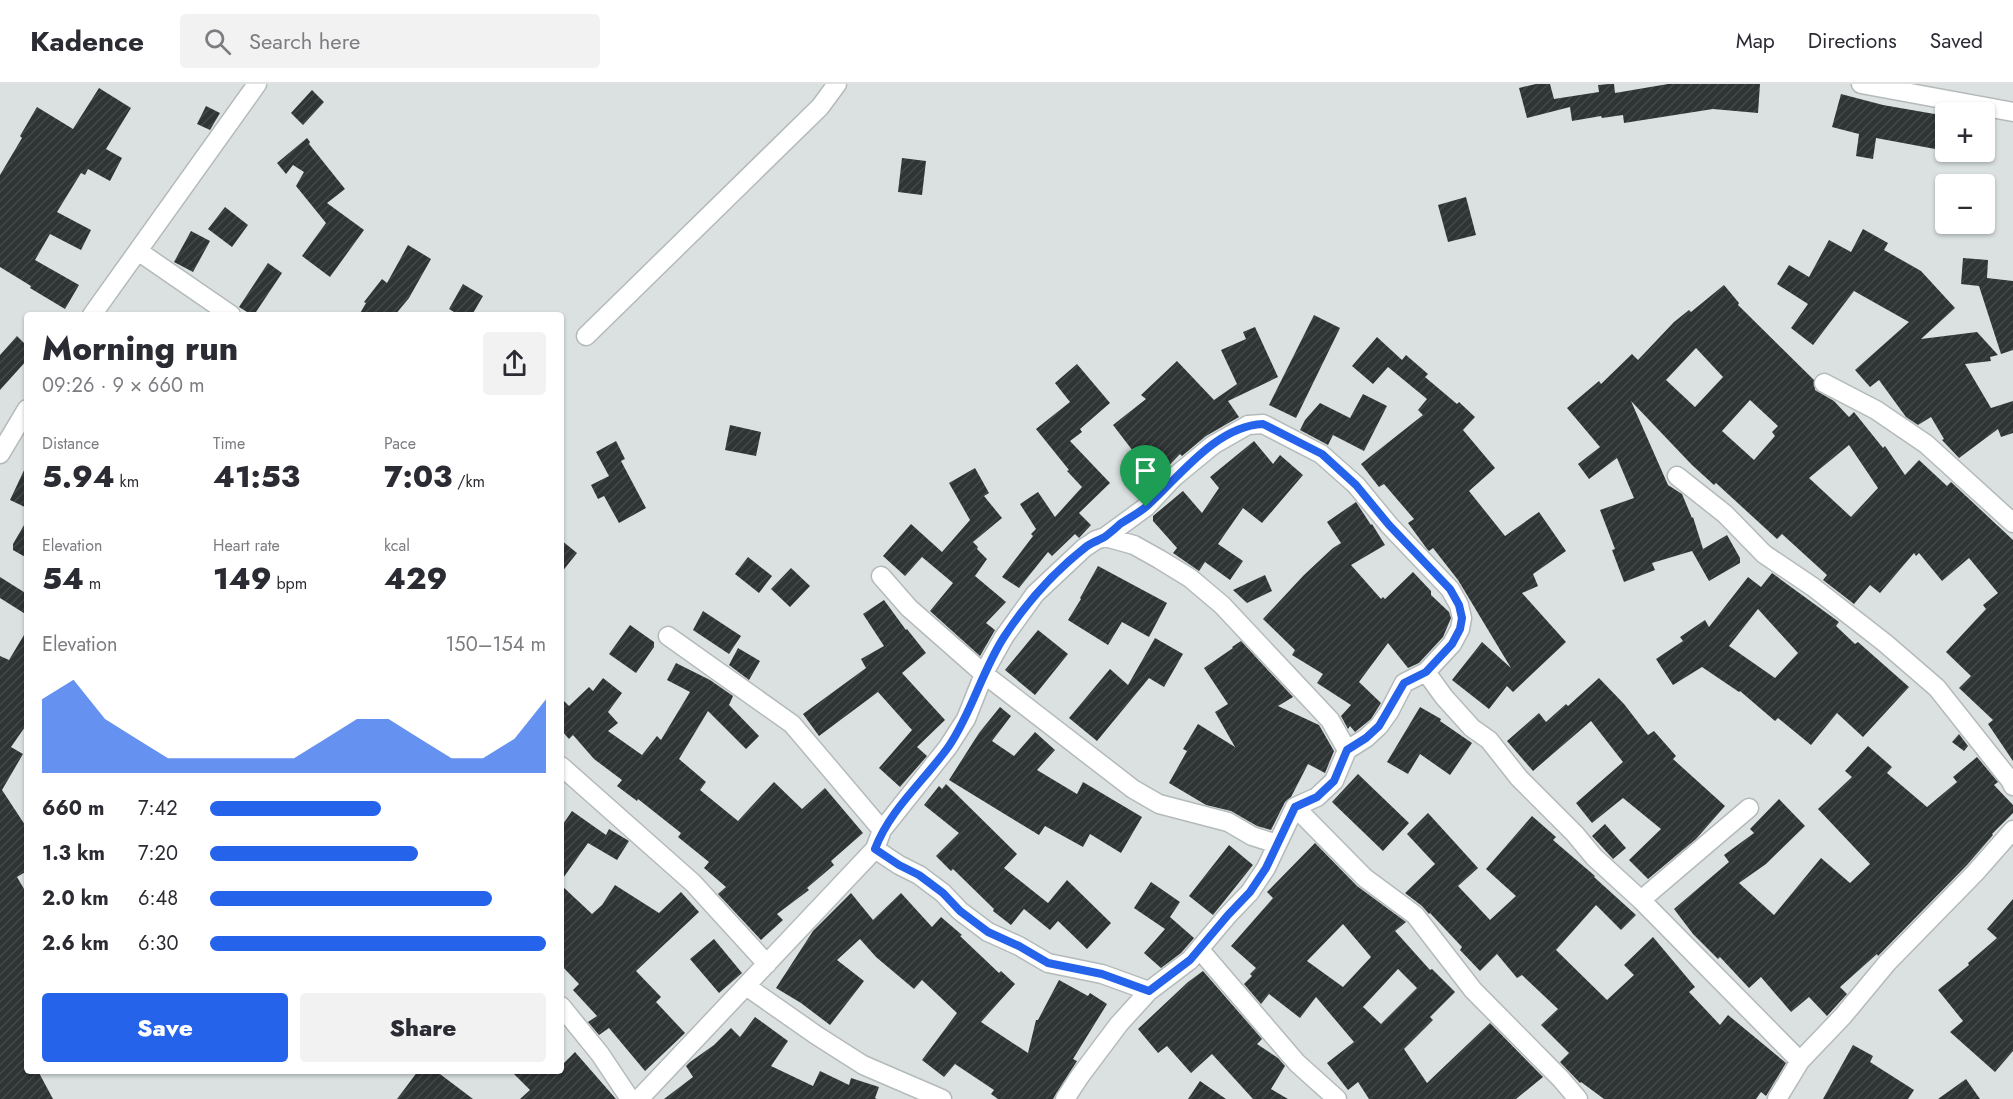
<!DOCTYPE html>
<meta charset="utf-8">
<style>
:root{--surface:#fff;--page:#f2f2f3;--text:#2b2b33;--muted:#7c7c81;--line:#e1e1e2;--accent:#2563eb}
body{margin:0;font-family:Jost,sans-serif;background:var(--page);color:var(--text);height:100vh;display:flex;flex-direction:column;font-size:22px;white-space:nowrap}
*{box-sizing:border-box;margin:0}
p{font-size:20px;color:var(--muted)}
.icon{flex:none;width:33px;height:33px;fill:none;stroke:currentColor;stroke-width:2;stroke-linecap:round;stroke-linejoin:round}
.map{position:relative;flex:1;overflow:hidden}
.sheet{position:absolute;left:24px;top:228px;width:540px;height:762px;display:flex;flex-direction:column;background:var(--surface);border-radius:6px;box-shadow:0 2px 4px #0004}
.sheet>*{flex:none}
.controls{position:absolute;left:1935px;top:18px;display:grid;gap:12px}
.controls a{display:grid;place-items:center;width:60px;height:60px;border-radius:6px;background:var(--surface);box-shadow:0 2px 4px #0004;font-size:30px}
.pin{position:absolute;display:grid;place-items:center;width:51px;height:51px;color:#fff;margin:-62px -26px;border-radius:50% 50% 50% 0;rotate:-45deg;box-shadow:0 0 6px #0007}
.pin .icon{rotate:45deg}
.round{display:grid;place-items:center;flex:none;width:63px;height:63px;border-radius:6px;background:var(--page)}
.overview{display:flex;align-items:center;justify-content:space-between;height:102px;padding:0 18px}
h1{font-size:33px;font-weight:800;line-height:45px}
.stats{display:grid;grid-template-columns:repeat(3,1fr);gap:9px;height:102px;padding:6px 18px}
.stats div{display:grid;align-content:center}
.stats b{font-size:30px;font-weight:800}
.stats small{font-size:16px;font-weight:400}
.stats p{font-size:16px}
.chart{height:168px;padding:12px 18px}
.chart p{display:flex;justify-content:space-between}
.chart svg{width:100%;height:108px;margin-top:6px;fill:var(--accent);opacity:.7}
.primary-button{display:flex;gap:12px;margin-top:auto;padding:12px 18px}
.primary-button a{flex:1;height:69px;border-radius:6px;background:var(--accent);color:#fff;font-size:24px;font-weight:800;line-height:69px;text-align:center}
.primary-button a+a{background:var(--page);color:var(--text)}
ul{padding:0 18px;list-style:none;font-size:20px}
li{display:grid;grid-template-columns:96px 72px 1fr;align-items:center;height:45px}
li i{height:15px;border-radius:8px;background:var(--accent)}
header{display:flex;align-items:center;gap:36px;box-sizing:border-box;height:84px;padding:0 30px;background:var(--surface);border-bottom:2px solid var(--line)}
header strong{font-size:28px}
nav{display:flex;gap:33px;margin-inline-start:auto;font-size:21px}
.search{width:420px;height:54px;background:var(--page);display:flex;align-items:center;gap:15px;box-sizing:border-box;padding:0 21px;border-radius:6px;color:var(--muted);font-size:22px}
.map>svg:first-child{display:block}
</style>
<header>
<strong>Kadence</strong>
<div class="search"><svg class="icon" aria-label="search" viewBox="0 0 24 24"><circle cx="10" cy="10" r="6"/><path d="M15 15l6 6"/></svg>Search here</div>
<nav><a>Map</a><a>Directions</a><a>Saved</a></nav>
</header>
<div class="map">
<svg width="2013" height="1015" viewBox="0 0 2013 1015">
<defs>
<pattern id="building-hatch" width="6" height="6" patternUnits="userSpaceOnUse" patternTransform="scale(1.5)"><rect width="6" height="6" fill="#2f3434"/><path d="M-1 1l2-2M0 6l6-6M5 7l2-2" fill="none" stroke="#444848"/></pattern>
</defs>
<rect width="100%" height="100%" fill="#dbe1e1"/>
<path fill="url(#building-hatch)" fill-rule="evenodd" d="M 1536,0 L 1550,0 L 1554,15 L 1599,8 L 1598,1 L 1609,0 L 1614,0 L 1615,9 L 1668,0 L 1760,0 L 1758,29 L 1713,25 L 1624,39 L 1623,31 L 1602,34 L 1601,32 L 1572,37 L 1570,23 L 1527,34 L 1519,4 Z
M 99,4 L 131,24 L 106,65 L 122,74 L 110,97 L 88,85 L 85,91 L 81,89 L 57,128 L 91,146 L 81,166 L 50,150 L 35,176 L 79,201 L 65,225 L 30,204 L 31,202 L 0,183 L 0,91 L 22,54 L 20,52 L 37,23 L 73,45 Z
M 312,6 L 324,18 L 303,41 L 291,29 Z
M 1841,10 L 1883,21 L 1946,32 L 1946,67 L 1876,54 L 1873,75 L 1856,72 L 1859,50 L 1832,43 Z
M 206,22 L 220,29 L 210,46 L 197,40 Z
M 307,54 L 310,58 L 309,60 L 345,105 L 327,119 L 364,146 L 330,193 L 302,172 L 326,139 L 296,102 L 304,88 L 293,81 L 286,90 L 277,79 Z
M 902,74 L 926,77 L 922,111 L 898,108 Z
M 1466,113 L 1476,151 L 1448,158 L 1438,121 Z
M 225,123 L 248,141 L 232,163 L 208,145 Z
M 1863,145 L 1888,159 L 1884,166 L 1921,187 L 1955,224 L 1921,255 L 1977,248 L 1998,271 L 1990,273 L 1991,277 L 1965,280 L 1991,324 L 2013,317 L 2013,349 L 2001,353 L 1998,345 L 1959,374 L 1942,356 L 1944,355 L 1931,333 L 1918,341 L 1906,333 L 1879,296 L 1870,303 L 1855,286 L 1909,238 L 1854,207 L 1813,261 L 1791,244 L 1808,220 L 1777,200 L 1789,181 L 1809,193 L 1829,156 L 1851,168 Z
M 191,147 L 210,157 L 193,188 L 174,178 Z
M 408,161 L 431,175 L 409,214 L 395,231 L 359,231 L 366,219 L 364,218 L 382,195 L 387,199 Z
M 1963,174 L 1988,176 L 1987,194 L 2013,197 L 2013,266 L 2001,270 L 1979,202 L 1961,200 Z
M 268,179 L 282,189 L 254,231 L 252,231 L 239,223 Z
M 463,200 L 483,212 L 472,231 L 459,231 L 449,225 Z
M 1724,201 L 1739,219 L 1738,221 L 1814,296 L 1815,306 L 1834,317 L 1849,333 L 1854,328 L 1883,364 L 1885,362 L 1905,391 L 1919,376 L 1947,402 L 1951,398 L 2013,456 L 2013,677 L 1988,640 L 1993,636 L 1959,604 L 1971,592 L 1946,568 L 1986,525 L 1983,521 L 1998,509 L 1969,474 L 1942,497 L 1919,469 L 1916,472 L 1914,469 L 1880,509 L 1870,501 L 1854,520 L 1823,496 L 1827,491 L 1782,450 L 1777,455 L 1716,399 L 1714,401 L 1692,381 L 1631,317 L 1668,401 L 1682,410 L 1692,434 L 1693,433 L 1703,465 L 1727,451 L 1740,474 L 1740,479 L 1709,497 L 1692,467 L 1652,479 L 1655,486 L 1624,498 L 1612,466 L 1615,465 L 1600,426 L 1634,414 L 1617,374 L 1589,395 L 1578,380 L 1600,363 L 1567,324 L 1599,297 L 1601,300 L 1632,270 L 1638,276 L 1674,238 L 1689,226 L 1691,228 ZM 1696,264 L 1723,293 L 1695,323 L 1666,296 ZM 1750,316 L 1778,342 L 1772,348 L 1775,352 L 1754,376 L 1722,347 ZM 1849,361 L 1878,404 L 1851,433 L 1809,394 Z
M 1314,231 L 1340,244 L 1296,334 L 1269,321 Z
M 1255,243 L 1278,293 L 1228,317 L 1239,333 L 1206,352 L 1182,372 L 1180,370 L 1152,399 L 1141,388 L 1146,384 L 1113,341 L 1146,315 L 1141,311 L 1177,277 L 1214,316 L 1237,300 L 1221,266 L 1246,255 L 1243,248 Z
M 17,252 L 27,262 L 27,276 L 0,306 L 0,271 Z
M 1377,253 L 1402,276 L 1406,271 L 1428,290 L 1425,293 L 1457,320 L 1459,318 L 1475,333 L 1463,346 L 1495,384 L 1469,407 L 1505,452 L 1539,428 L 1566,467 L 1533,490 L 1538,502 L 1522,509 L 1566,558 L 1513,608 L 1507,602 L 1489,625 L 1452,596 L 1482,558 L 1511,584 L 1458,496 L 1433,464 L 1429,467 L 1427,465 L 1408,439 L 1414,435 L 1384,400 L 1379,403 L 1361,380 L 1423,331 L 1418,326 L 1427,315 L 1388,283 L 1373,300 L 1352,282 Z
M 1077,280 L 1110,319 L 1080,345 L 1082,348 L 1070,357 L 1110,399 L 1079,429 L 1091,441 L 1079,454 L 1075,450 L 1052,472 L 1048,468 L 1019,504 L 1002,493 L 1033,452 L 1031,450 L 1036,445 L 1020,420 L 1038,408 L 1055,433 L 1082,403 L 1067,387 L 1069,386 L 1036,345 L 1070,318 L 1055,299 Z
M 1363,310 L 1387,322 L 1364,367 L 1333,351 L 1328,361 L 1300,346 L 1305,336 L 1320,319 L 1350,334 Z
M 730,341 L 761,348 L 756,372 L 725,366 Z
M 616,357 L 625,375 L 621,377 L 646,424 L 619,439 L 604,412 L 598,415 L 591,401 L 609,392 L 596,368 Z
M 1254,357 L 1273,380 L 1280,371 L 1303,391 L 1262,439 L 1243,424 L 1218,460 L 1243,477 L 1230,496 L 1205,478 L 1199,487 L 1173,469 L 1177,464 L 1153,437 L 1153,432 L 1183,407 L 1202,429 L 1219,404 L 1210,393 Z
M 27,380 L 27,424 L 10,416 Z
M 975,384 L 989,409 L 984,412 L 1002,434 L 973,458 L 978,463 L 977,465 L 987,475 L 975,492 L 1006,518 L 986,539 L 995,546 L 980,572 L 930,527 L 953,499 L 922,473 L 905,492 L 883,472 L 911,440 L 942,468 L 970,436 L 949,399 Z
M 1356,418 L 1371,441 L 1372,440 L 1385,461 L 1351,481 L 1381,515 L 1383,513 L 1385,515 L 1413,488 L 1431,507 L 1431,511 L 1449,528 L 1451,534 L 1443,553 L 1419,579 L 1408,584 L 1388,559 L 1359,598 L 1381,619 L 1371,635 L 1355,648 L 1350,642 L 1348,645 L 1341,632 L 1351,621 L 1317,599 L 1323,590 L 1292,571 L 1295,566 L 1263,535 L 1304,491 L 1333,464 L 1341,459 L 1327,438 Z
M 27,436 L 27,474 L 13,466 L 13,460 Z
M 561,456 L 577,469 L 561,489 Z
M 748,473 L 772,492 L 759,509 L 735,490 Z
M 1098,482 L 1167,519 L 1149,553 L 1122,538 L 1108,561 L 1068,536 L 1081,515 L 1080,514 Z
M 791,484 L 810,502 L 790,523 L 771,505 Z
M 1772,489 L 1839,538 L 1836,542 L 1855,560 L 1858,558 L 1909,603 L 1863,653 L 1837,629 L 1811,661 L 1778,634 L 1775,637 L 1740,607 L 1739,608 L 1702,583 L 1673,601 L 1656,575 L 1683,557 L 1680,553 L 1705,536 L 1709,543 L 1748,493 L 1761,503 ZM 1758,525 L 1798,569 L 1775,594 L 1729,562 Z
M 1265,491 L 1272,507 L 1247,519 L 1233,506 Z
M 0,493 L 27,510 L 27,531 L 0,514 Z
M 884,516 L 906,546 L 907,545 L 926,569 L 902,589 L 945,636 L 917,663 L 927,672 L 900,703 L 879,684 L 912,646 L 878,608 L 819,652 L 803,630 L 866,584 L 861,575 L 884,562 L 863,530 Z
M 703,527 L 741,552 L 729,570 L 693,546 Z
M 630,541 L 654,558 L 654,563 L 636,589 L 609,570 Z
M 27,546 L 27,640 L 11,663 L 23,670 L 2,706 L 27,744 L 27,787 L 17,793 L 27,810 L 27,987 L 38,987 L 53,1015 L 0,1015 L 0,572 L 9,576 Z
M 1038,546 L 1068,570 L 1035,611 L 1005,586 Z
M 1155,554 L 1183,570 L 1164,603 L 1149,594 L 1097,657 L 1069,634 L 1110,585 L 1128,601 Z
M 1241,557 L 1293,613 L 1278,622 L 1319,641 L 1334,667 L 1325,689 L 1308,680 L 1291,713 L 1285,718 L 1271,746 L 1257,742 L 1231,727 L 1206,721 L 1169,699 L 1187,667 L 1183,665 L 1198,640 L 1235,663 L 1215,628 L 1228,620 L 1204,584 L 1233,564 L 1232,563 Z
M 738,564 L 760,577 L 749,596 L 729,581 Z
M 676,579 L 710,596 L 733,612 L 729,621 L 759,652 L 746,665 L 708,627 L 679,675 L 706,698 L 700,706 L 738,737 L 774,698 L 802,725 L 825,704 L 863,749 L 831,777 L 834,781 L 807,804 L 809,806 L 777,830 L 783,836 L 761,856 L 718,810 L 726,803 L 704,784 L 709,778 L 678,753 L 681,749 L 638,715 L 637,717 L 617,702 L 622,696 L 594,675 L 573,651 L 569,655 L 561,646 L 561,614 L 569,622 L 589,603 L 593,607 L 603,594 L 622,609 L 608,628 L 618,639 L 608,647 L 642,671 L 657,652 L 661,656 L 690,608 L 667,596 Z
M 1599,594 L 1624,620 L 1648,651 L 1654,647 L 1676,672 L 1673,675 L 1725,722 L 1696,755 L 1648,795 L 1629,776 L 1661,745 L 1623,714 L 1592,739 L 1576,719 L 1623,678 L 1591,637 L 1533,687 L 1507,657 L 1539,629 L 1546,638 L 1566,620 L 1568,622 Z
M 1000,623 L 1011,632 L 992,657 L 1014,672 L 1035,648 L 1055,666 L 1037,686 L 1077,710 L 1083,698 L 1142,733 L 1121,769 L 1090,750 L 1083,763 L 1045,742 L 1039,751 L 949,696 L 979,649 Z
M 1420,623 L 1441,635 L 1440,637 L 1472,659 L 1450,691 L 1420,670 L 1408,690 L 1387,678 Z
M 1959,650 L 1968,662 L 1964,667 L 1952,658 Z
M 1868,662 L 1892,683 L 1887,689 L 1927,723 L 1957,698 L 1953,693 L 1977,673 L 1998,698 L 1994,701 L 2013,721 L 2013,729 L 1992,750 L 1993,751 L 1967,781 L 1878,872 L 1877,870 L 1840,903 L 1847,910 L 1827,932 L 1809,913 L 1791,928 L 1761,893 L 1749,904 L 1720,873 L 1718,875 L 1693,850 L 1674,825 L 1729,778 L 1724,771 L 1754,749 L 1750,745 L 1779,715 L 1805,742 L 1766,780 L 1739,799 L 1774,831 L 1821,774 L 1850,799 L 1870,780 L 1818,725 L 1852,693 L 1845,687 Z
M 1358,690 L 1409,739 L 1383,767 L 1332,718 Z
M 946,700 L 1017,770 L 1004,784 L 1048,819 L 1067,796 L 1111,839 L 1087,865 L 1058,837 L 1050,846 L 1024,825 L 1011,841 L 993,827 L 994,825 L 953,785 L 951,787 L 936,772 L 959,749 L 924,721 L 939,702 L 942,705 Z
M 572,727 L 606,751 L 609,745 L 629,757 L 617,776 L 588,759 L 561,797 L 561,743 Z
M 1428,729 L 1478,784 L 1458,802 L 1490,836 L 1516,812 L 1486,785 L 1532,732 L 1556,753 L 1553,756 L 1595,792 L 1594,793 L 1636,831 L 1621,846 L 1596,821 L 1556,866 L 1607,916 L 1634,891 L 1624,881 L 1653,853 L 1695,903 L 1689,908 L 1720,941 L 1728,931 L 1786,979 L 1766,1012 L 1761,1008 L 1756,1015 L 1604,1015 L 1581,998 L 1580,999 L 1560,978 L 1569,969 L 1541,941 L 1558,925 L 1522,891 L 1517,894 L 1497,870 L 1480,887 L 1460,866 L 1462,863 L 1430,829 L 1429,830 L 1422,822 L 1405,809 L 1435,780 L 1407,750 Z
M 1605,740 L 1626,764 L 1613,775 L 1592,752 Z
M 1315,759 L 1357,802 L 1406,838 L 1395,847 L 1430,886 L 1432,885 L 1455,908 L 1430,933 L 1433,936 L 1404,965 L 1427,999 L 1490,939 L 1543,993 L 1516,1015 L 1369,1015 L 1358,998 L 1348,1006 L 1327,979 L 1354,958 L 1316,913 L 1300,934 L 1269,910 L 1261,920 L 1244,900 L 1252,892 L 1250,890 L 1256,884 L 1231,862 L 1273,814 L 1267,808 ZM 1343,840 L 1371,873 L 1343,903 L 1307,877 ZM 1398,885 L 1417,904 L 1381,940 L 1363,923 Z
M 1229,761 L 1253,781 L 1213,831 L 1189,812 Z
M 1151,798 L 1180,818 L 1170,833 L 1194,854 L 1181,869 L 1161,884 L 1144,869 L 1165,845 L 1134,824 Z
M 561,801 L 592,830 L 602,821 L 615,801 L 659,829 L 681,808 L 699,828 L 636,887 L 661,913 L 656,918 L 685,949 L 645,987 L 609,944 L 599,951 L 588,938 L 597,932 L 573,906 L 579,900 L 561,881 Z
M 851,809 L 873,836 L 901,809 L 932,843 L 941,833 L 962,851 L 960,852 L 999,889 L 1001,887 L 1015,900 L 981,938 L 1028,969 L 1036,936 L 1038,936 L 1059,896 L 1088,912 L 1090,909 L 1107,920 L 1073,975 L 1077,977 L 1053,1015 L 998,1015 L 991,1010 L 994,1006 L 955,980 L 944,993 L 922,976 L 957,929 L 922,896 L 914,905 L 876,873 L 860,855 L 837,876 L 864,897 L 830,941 L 801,919 L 776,904 L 813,847 Z
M 2013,815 L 2013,967 L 1995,988 L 1950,948 L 1963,937 L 1938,906 L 1969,881 L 1968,879 L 1997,854 L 1987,845 Z
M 714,855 L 742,889 L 719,909 L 690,875 Z
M 1203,887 L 1262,955 L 1257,960 L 1278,974 L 1285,982 L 1271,1005 L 1288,1015 L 1253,1015 L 1212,970 L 1191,989 L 1167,962 L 1158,969 L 1138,945 L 1188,898 Z
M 755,933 L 788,957 L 771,982 L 813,1002 L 820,987 L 849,1001 L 851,994 L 879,1003 L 875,1014 L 877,1015 L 664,1015 L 693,993 L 686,982 L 690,978 L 714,961 L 731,944 L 740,953 Z
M 1853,961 L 1873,972 L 1870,978 L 1914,1006 L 1908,1015 L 1823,1015 Z
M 575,968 L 616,1015 L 520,1015 L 530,1006 L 511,987 L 561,987 L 561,982 Z
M 418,987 L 436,987 L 473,1015 L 397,1015 Z
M 1966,995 L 1980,1015 L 1938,1015 Z
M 1200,997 L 1226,1015 L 1188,1015 Z"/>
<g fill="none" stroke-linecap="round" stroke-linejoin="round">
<g stroke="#b4baba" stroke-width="21">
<path id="minor" d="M 1861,0 L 2013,28
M 138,167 L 231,231
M 92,231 L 257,0
M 586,252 L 820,23 L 837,0
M 1824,299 L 1876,326 L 1926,360 L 2013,439
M 0,370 L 27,325
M 1677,392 L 1725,430 L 1764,470 L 1813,503 L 1885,559 L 1937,604 L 2010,696 L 2013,702
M 1105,453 L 1134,461 L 1159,475 L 1190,494 L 1222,521 L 1330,636 L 1347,666
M 881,492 L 909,524 L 984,590 L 1133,705 L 1159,720 L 1228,738 L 1252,752 L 1277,760
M 668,552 L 792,640 L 882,746
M 1426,588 L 1444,613 L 1472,644 L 1489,656 L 1519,694 L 1575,750 L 1594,773 L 1641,816 L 1800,977
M 561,682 L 693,799 L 767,880
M 1295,723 L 1365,794 L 1415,831 L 1473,906 L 1561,995 L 1578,1015
M 875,765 L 899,781 L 919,791 L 943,809 L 960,827 L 988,848 L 1019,862 L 1048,879 L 1102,890 L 1149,907
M 1641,816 L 1749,724
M 1200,866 L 1297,979 L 1337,1015
M 746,902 L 816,951 L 863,981 L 942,1015
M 561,922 L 600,970 L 630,1015
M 639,1015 L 875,765 L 882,746 L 948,663 L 966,635 L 986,585 L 1004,553 L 1035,510 L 1084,464 L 1096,456 L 1105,453 L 1146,423 L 1173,394 L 1213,361 L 1248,341 L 1263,340 L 1321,370 L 1356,401 L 1389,441 L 1450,505 L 1459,521 L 1462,534 L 1460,545 L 1452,560 L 1426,588 L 1404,599 L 1389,628 L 1379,642 L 1366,654 L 1347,666 L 1334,697 L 1317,713 L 1295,723 L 1266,784 L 1250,808 L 1228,831 L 1190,876 L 1149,907 L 1119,940 L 1080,992 L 1065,1015
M 1777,1015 L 1800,977 L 1843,932 L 1887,879 L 1975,789 L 2013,746"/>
</g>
<use href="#minor" stroke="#fff" stroke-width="18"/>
</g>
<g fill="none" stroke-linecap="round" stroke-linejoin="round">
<g stroke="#fff" stroke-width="12">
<path id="route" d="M 1263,340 L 1322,370 L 1356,401 L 1389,441 L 1450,505 L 1459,521 L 1462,534 L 1460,545 L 1452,560 L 1426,588 L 1404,599 L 1379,642 L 1366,654 L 1347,666 L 1334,697 L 1317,713 L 1295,723 L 1266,784 L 1250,808 L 1228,831 L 1190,876 L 1149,907 L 1102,890 L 1048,879 L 1019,862 L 988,848 L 960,827 L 943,809 L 919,791 L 899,781 L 875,765 C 890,725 925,696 949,662 C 972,628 982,587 1004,553 C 1026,519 1055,487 1087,462 C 1093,458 1100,456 1106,452 C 1111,448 1116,444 1120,440 C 1129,434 1139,429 1147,422 C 1179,393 1216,342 1263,340 Z"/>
</g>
<use href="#route" stroke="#2563eb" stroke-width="8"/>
</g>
</svg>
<div class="controls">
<a>+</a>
<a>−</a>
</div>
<div class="pin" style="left:1146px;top:423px;background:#1e9e55"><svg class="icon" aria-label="arrive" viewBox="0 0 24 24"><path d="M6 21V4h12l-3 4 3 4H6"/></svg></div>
<section class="sheet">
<div class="overview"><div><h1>Morning run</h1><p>09:26 · 9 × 660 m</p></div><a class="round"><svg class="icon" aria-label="share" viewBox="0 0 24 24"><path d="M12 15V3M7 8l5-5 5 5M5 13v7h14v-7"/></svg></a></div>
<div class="stats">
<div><p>Distance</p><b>5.94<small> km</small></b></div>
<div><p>Time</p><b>41:53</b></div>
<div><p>Pace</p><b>7:03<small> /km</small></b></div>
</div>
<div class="stats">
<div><p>Elevation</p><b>54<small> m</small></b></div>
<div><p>Heart rate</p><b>149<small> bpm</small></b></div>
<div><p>kcal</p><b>429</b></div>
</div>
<div class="chart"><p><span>Elevation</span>150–154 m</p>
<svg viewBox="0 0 160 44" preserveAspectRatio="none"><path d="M0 44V14L10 6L20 22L30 30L40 38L50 38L60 38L70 38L80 38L90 30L100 22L110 22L120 30L130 38L140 38L150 30L160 14V44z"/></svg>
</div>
<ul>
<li><b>660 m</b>7:42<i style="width:51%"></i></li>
<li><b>1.3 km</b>7:20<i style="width:62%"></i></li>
<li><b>2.0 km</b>6:48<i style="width:84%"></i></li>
<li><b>2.6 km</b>6:30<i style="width:100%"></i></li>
</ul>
<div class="primary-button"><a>Save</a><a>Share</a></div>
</section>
</div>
